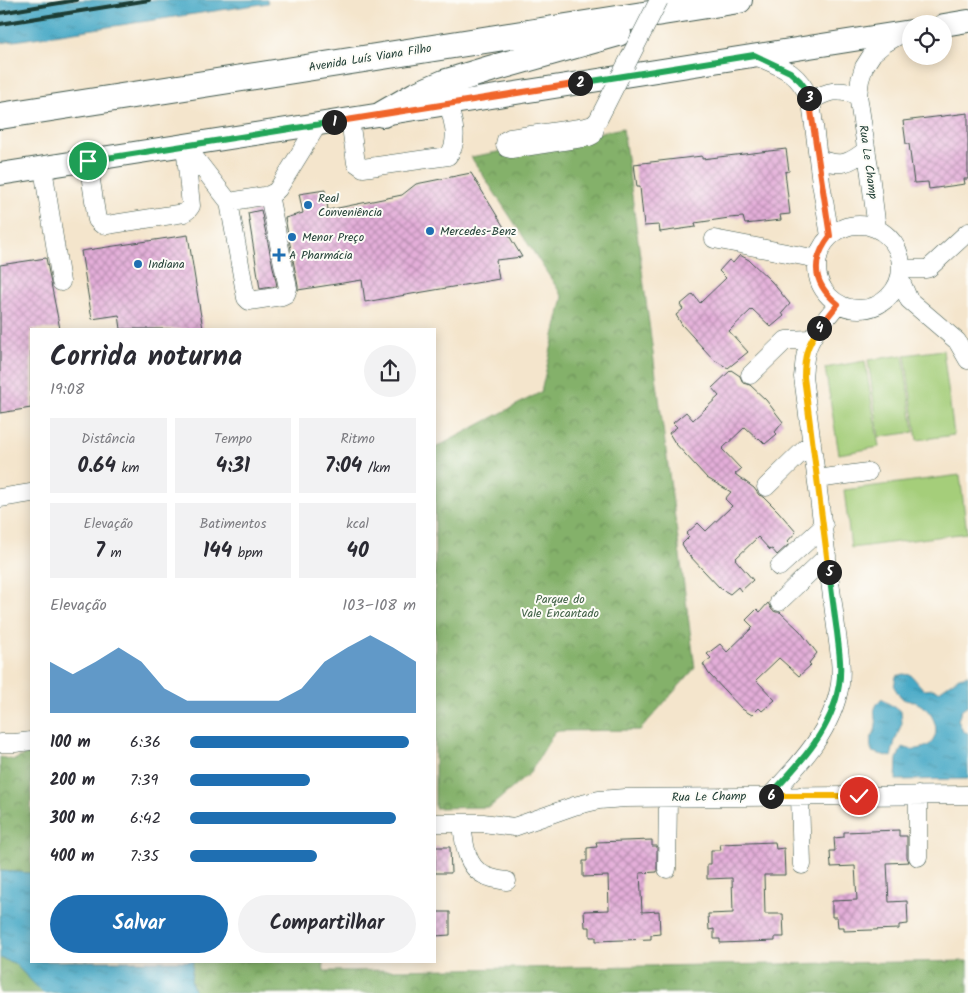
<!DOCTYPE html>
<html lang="pt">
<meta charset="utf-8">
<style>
:root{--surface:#fff;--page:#f2f2f3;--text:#2b2b33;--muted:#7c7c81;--accent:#1f6fb2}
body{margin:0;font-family:Kalam,sans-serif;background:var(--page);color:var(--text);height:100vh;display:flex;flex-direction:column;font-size:19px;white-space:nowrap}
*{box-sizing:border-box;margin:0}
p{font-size:16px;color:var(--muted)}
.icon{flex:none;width:28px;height:28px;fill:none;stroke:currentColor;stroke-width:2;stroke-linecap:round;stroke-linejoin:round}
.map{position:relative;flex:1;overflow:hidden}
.drawer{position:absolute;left:30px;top:328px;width:406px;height:635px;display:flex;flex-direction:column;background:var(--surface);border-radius:0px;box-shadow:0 2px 12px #0003}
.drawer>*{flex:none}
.controls{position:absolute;left:902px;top:15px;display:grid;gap:10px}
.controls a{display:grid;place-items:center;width:50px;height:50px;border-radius:50%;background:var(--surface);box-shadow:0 2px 12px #0003;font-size:25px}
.pin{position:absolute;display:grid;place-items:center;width:42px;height:42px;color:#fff;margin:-21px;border:2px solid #fff;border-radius:50%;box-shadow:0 1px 5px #0007}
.km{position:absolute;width:25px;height:25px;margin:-12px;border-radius:50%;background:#222;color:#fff;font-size:14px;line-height:25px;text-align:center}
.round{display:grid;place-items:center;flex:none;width:52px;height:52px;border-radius:26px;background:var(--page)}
.overview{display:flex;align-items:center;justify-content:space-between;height:85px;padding:0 20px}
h1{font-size:28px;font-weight:800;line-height:38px}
.figures{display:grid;grid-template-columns:repeat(3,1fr);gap:8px;height:85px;padding:5px 20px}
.figures div{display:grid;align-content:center;border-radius:0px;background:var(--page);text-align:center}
.figures b{font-size:21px;font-weight:800}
.figures small{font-size:14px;font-weight:400}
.figures p{font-size:14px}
.chart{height:140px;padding:10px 20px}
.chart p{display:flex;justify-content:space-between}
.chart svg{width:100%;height:90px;margin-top:5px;fill:var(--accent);opacity:.7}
.action{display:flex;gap:10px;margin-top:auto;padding:10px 20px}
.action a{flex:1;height:58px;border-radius:30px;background:var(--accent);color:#fff;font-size:20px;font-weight:800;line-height:58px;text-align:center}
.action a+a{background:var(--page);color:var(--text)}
ul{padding:0 20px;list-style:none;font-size:16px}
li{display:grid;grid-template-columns:80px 60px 1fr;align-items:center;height:38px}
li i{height:12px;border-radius:6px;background:var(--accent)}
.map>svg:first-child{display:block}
</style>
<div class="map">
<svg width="968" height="993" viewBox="0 0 968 993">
<defs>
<pattern id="forest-crowns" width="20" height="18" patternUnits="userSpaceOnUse" patternTransform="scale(1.25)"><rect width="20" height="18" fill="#84b16a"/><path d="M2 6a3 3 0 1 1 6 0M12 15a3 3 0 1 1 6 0" fill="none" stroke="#6b9158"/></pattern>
<pattern id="water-ripples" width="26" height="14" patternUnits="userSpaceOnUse" patternTransform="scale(1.25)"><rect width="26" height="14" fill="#46a9c6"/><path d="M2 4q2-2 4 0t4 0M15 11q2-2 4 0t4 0" fill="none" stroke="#3a8ba2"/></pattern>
<pattern id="building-cross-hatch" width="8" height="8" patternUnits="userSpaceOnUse" patternTransform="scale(1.25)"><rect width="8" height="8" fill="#e4aed9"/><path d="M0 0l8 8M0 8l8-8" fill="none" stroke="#b88fb1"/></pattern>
</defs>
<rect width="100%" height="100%" fill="#fdfcf7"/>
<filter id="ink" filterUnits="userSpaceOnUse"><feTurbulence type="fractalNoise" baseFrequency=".02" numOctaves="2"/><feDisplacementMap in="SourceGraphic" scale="10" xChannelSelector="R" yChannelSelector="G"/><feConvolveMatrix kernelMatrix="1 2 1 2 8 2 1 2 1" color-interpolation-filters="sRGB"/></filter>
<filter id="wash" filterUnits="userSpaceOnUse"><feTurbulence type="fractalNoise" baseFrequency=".0096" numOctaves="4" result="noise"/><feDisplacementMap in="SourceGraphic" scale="20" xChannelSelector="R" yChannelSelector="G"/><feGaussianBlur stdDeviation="1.12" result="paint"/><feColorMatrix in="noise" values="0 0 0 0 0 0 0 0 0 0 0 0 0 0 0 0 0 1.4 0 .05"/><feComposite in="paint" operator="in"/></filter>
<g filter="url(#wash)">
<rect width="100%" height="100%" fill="#f4e5cc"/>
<path fill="url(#forest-crowns)" stroke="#52774f" d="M 623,128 L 695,668 L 640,730 L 555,731 L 530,773 L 490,807 L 435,808 L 435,448 L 541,392 L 563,297 L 471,157 Z
M 31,752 L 31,873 L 0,871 L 0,757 L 14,760 Z
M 0,958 L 14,963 L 43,993 L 0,993 Z
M 193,961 L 323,961 L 324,971 L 968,961 L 968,993 L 195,993 L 191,981 Z"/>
<path fill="#a5ce7a" stroke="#628657" d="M 943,350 L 954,435 L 917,440 L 905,355 Z
M 903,355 L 914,432 L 879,437 L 868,360 Z
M 865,361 L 879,447 L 839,454 L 825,368 Z
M 960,475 L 967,533 L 851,548 L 844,490 Z"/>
<path fill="url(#water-ripples)" stroke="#32737d" d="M 0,0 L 267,0 L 268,3 L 0,43 Z
M 903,674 L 911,675 L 924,690 L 933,689 L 939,691 L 959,677 L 968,675 L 968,705 L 962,709 L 958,720 L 963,731 L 968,733 L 968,779 L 896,780 L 897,759 L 902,747 C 911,750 916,750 925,747 C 930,745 933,742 935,736 C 939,722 928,707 915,702 C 912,701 906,701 903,699 C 900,697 896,690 894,687 L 896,676 Z
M 882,698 L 886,702 L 901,711 L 902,723 L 895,741 L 891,757 L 872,752 C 867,735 876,737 876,724 C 877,721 876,718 875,716 C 873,708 877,704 882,698 Z
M 0,871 L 31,873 L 31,961 L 193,961 L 191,981 L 195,993 L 43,993 L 14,963 L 0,958 Z"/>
<g id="blocks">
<path fill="url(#building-cross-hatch)" d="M 968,113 L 968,179 L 964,179 L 965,184 L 929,189 L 928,182 L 914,183 L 909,144 L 906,144 L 903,121 Z
M 786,149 L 789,171 L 785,172 L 790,214 L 780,215 L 781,220 L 745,224 L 743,217 L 729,218 L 695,223 L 696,227 L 660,232 L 659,225 L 644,226 L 640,187 L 637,187 L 634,164 L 702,156 L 702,159 Z
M 471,173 L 522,257 L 496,260 L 499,279 L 365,302 L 362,280 L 298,290 L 298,286 L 285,218 L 303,213 L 299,194 L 325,190 L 328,210 L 402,195 L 416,184 Z
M 261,210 L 277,286 L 260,289 L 248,213 Z
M 188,235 L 203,329 L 121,329 L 119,315 L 92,319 L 81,251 Z
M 740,255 L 749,260 L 772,282 L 790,304 L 782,313 L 784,316 L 771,327 L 752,309 L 729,331 L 748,352 L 728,368 L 714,360 L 682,325 L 676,315 L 683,309 L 680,305 L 693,294 L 700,303 L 726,278 L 719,271 L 729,260 L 733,263 Z
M 46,258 L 60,329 L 31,329 L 31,408 L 0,413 L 0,265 Z
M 731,370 L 740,376 L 743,383 L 750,385 L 766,400 L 783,422 L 775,432 L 777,434 L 765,444 L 759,438 L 758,439 L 745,427 L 722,449 L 741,469 L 735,474 L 754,488 L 759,495 L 764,497 L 778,511 L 796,532 L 787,542 L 789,544 L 777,555 L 772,549 L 770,550 L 758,537 L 735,559 L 753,580 L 741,591 L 738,587 L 730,594 L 720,588 L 688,554 L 682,544 L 689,537 L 686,534 L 698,523 L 706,531 L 732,506 L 725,499 L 731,492 L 707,478 L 675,443 L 669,433 L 677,427 L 673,423 L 686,412 L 693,420 L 719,396 L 712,388 Z
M 768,603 L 772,610 L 776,612 L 780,612 L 800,631 L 817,653 L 809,663 L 811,665 L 799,676 L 779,658 L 756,680 L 775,700 L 762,711 L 759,708 L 752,715 L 742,709 L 709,674 L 703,664 L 711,658 L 707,654 L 720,644 L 727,652 L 753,627 L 746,620 L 757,609 L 760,612 Z
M 899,830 L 899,836 L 907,836 L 907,857 L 909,862 L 887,863 L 889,902 L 907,901 L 908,924 L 899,925 L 899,929 L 844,931 L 844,927 L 838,927 L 837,917 L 832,917 L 832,901 L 857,900 L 855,866 L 831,867 L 830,851 L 835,851 L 834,838 L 844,837 L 844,832 Z
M 652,840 L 652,846 L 657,846 L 657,872 L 640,873 L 642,912 L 659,911 L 660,934 L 651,935 L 651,939 L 596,941 L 596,937 L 590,937 L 590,927 L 585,927 L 584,911 L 609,910 L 608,876 L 583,877 L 583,861 L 587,861 L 587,848 L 597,847 L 596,842 Z
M 775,842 L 776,849 L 784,848 L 785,875 L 764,875 L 765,914 L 783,914 L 784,937 L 775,937 L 775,941 L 720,943 L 720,939 L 714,939 L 714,929 L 709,930 L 708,914 L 733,913 L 732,878 L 707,879 L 707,864 L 711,864 L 711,850 L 721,850 L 720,844 Z
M 435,847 L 450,847 L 451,873 L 435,873 Z
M 435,912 L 450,912 L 450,935 L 435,936 Z"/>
</g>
</g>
<g filter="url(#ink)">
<use href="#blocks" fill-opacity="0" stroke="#3f564b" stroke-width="1"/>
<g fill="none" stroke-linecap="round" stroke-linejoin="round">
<g stroke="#3f564b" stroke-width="19">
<path id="minor" d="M 753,55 C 782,67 798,71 811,101 L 821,183 L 830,236
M 811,101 C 828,90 839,89 858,95
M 350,119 L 356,163 L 363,168 L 448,156 C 460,142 453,120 448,104
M 185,145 L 229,202 L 269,195 L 275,192 L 278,189 L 318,124
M 819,159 C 840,167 849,164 866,150
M 88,161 L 97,220 L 101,224 L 107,225 L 184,213 L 188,210 L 191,206 L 185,145
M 43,168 L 61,282
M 229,202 L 246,298 L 249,301 L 282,296 L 286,294 L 288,288 L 269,195
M817 267a42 42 0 1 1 84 0a42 42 0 1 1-84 0Z
M 877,229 L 870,174 L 858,95 L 860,80 L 864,67 L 873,53 L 884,44 L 901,34
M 714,239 L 818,259
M 901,269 L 926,269 L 929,268 L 968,232
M 900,279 L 909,300 L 957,341 L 968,360
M 750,375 L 786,340 L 811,339
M 817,479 L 868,472
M 766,487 L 812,442
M 0,498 L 31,493
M 779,567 L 824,526
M 779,602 L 827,556
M 0,743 L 15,743 L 31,741
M 918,795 L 918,857
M 800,796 L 802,865
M 769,797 C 799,765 833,730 840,684 C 842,670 840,656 838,642 L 803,377 C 804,369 804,361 806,353 C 810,335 826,319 838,304
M 435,823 L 483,823 L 514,827 L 574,806 L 599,800 L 625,798 L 968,795
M 462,823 C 464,841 465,866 484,875 C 491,879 500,880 507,881
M 667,869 L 668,798"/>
</g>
<g stroke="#3f564b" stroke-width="24">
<path id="major" d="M 944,25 L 968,21
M 0,174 L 911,31"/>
</g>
<g stroke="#3f564b" stroke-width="28">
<path id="highway" d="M 383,114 L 416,95 L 444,83 L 490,69 L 618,33
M 0,116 L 739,0"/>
</g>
<use href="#minor" stroke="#fff" stroke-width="18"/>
<use href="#major" stroke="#fff" stroke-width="22"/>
<use href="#highway" stroke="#fff" stroke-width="26"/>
<path stroke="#1f3d34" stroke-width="4" d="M 0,13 L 77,0
M 0,24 L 149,0"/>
<g stroke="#3f564b" stroke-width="19" stroke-linecap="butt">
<path id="minor-bridge" d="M 595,128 L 593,135 L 589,137 L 511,149 L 507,148 L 505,144 L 506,140 L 510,138 L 586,127 L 593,125 L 598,120 L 659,0"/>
</g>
<use href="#minor-bridge" stroke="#fff" stroke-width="18"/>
</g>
</g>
<g fill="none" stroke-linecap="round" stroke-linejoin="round" filter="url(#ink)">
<g stroke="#fff" stroke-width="10">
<path id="split-1" d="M 88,161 L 334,122"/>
</g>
<g stroke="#fff" stroke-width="10">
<path id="split-2" d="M 334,122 L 580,83"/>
</g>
<g stroke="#fff" stroke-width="10">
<path id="split-3" d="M 580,83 L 754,55 L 790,72 L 800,81 L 806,89 L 809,98"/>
</g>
<g stroke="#fff" stroke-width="10">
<path id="split-4" d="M 809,98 L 830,236 C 810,262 813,284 838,304 L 819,328"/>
</g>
<g stroke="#fff" stroke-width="10">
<path id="split-5" d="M 819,328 C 807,345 804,356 804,377 L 829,572"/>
</g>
<g stroke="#fff" stroke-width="10">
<path id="split-6" d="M 771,796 L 769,796 C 799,764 832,731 839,685 C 842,668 839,650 837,632 C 834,612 832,592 829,572"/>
</g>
<g stroke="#fff" stroke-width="10">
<path id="split-7" d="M 771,796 L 859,796"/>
</g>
<use href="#split-1" stroke="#22a559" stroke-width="6"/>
<use href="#split-2" stroke="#f0652b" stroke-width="6"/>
<use href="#split-3" stroke="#22a559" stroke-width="6"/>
<use href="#split-4" stroke="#f0652b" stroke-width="6"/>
<use href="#split-5" stroke="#f5b400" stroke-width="6"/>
<use href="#split-6" stroke="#22a559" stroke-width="6"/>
<use href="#split-7" stroke="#f5b400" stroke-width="6"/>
</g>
<g fill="#1f6fb2" stroke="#fdfcf7" stroke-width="2">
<circle cx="308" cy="205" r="5"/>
<circle cx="430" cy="231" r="5"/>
<circle cx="292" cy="237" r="5"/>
<path d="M276.5 247.5h5v5h5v5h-5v5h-5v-5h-5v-5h5z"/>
<circle cx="138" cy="264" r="5"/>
</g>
<g text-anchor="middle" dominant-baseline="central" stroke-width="4" stroke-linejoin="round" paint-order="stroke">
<g font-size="12" fill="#1f3d34" stroke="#fdfcf7">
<text transform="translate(370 58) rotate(-9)">Avenida Luís Viana Filho</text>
<text transform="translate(868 162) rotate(82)">Rua Le Champ</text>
<text transform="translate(709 797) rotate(-1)">Rua Le Champ</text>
</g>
<g font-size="12" fill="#1f3d34" stroke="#fdfcf7" text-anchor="start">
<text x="318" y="198">Real<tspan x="318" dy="14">Conveniência</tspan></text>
<text x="440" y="231">Mercedes-Benz</text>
<text x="302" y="237">Menor Preço</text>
<text x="289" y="255">A Pharmácia</text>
<text x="148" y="264">Indiana</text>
</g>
<g font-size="12" fill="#406146" stroke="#fdfcf7">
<text x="560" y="599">Parque do<tspan x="560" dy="14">Vale Encantado</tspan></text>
</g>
</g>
</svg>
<div class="controls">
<a><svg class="icon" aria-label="locate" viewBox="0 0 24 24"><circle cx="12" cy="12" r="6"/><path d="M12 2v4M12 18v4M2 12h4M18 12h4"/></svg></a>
</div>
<div class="pin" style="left:88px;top:161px;background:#1e9e55"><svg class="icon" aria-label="arrive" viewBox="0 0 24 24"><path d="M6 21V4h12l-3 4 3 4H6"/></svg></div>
<div class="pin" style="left:859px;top:796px;background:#d93025"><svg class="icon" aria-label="check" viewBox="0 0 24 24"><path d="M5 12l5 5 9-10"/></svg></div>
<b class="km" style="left:334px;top:122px">1</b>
<b class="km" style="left:580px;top:83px">2</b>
<b class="km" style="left:809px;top:98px">3</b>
<b class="km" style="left:819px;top:328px">4</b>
<b class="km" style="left:829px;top:572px">5</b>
<b class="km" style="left:771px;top:796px">6</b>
<section class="drawer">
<div class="overview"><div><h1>Corrida noturna</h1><p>19:08</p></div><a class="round"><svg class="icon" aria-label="share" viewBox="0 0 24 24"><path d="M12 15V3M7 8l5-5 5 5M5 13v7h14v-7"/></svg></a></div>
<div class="figures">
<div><p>Distância</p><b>0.64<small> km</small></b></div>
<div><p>Tempo</p><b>4:31</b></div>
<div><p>Ritmo</p><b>7:04<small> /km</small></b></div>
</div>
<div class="figures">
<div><p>Elevação</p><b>7<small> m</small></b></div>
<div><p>Batimentos</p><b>144<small> bpm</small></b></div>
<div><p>kcal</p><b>40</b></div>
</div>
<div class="chart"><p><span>Elevação</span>103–108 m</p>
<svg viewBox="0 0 160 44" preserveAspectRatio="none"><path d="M0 44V19L10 25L20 19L30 12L40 19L50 32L60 38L70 38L80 38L90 38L100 38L110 32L120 19L130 12L140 6L150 12L160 19V44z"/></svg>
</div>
<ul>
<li><b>100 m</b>6:36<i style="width:97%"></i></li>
<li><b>200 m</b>7:39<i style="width:53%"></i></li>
<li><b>300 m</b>6:42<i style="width:91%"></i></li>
<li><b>400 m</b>7:35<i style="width:56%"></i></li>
</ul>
<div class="action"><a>Salvar</a><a>Compartilhar</a></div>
</section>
</div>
